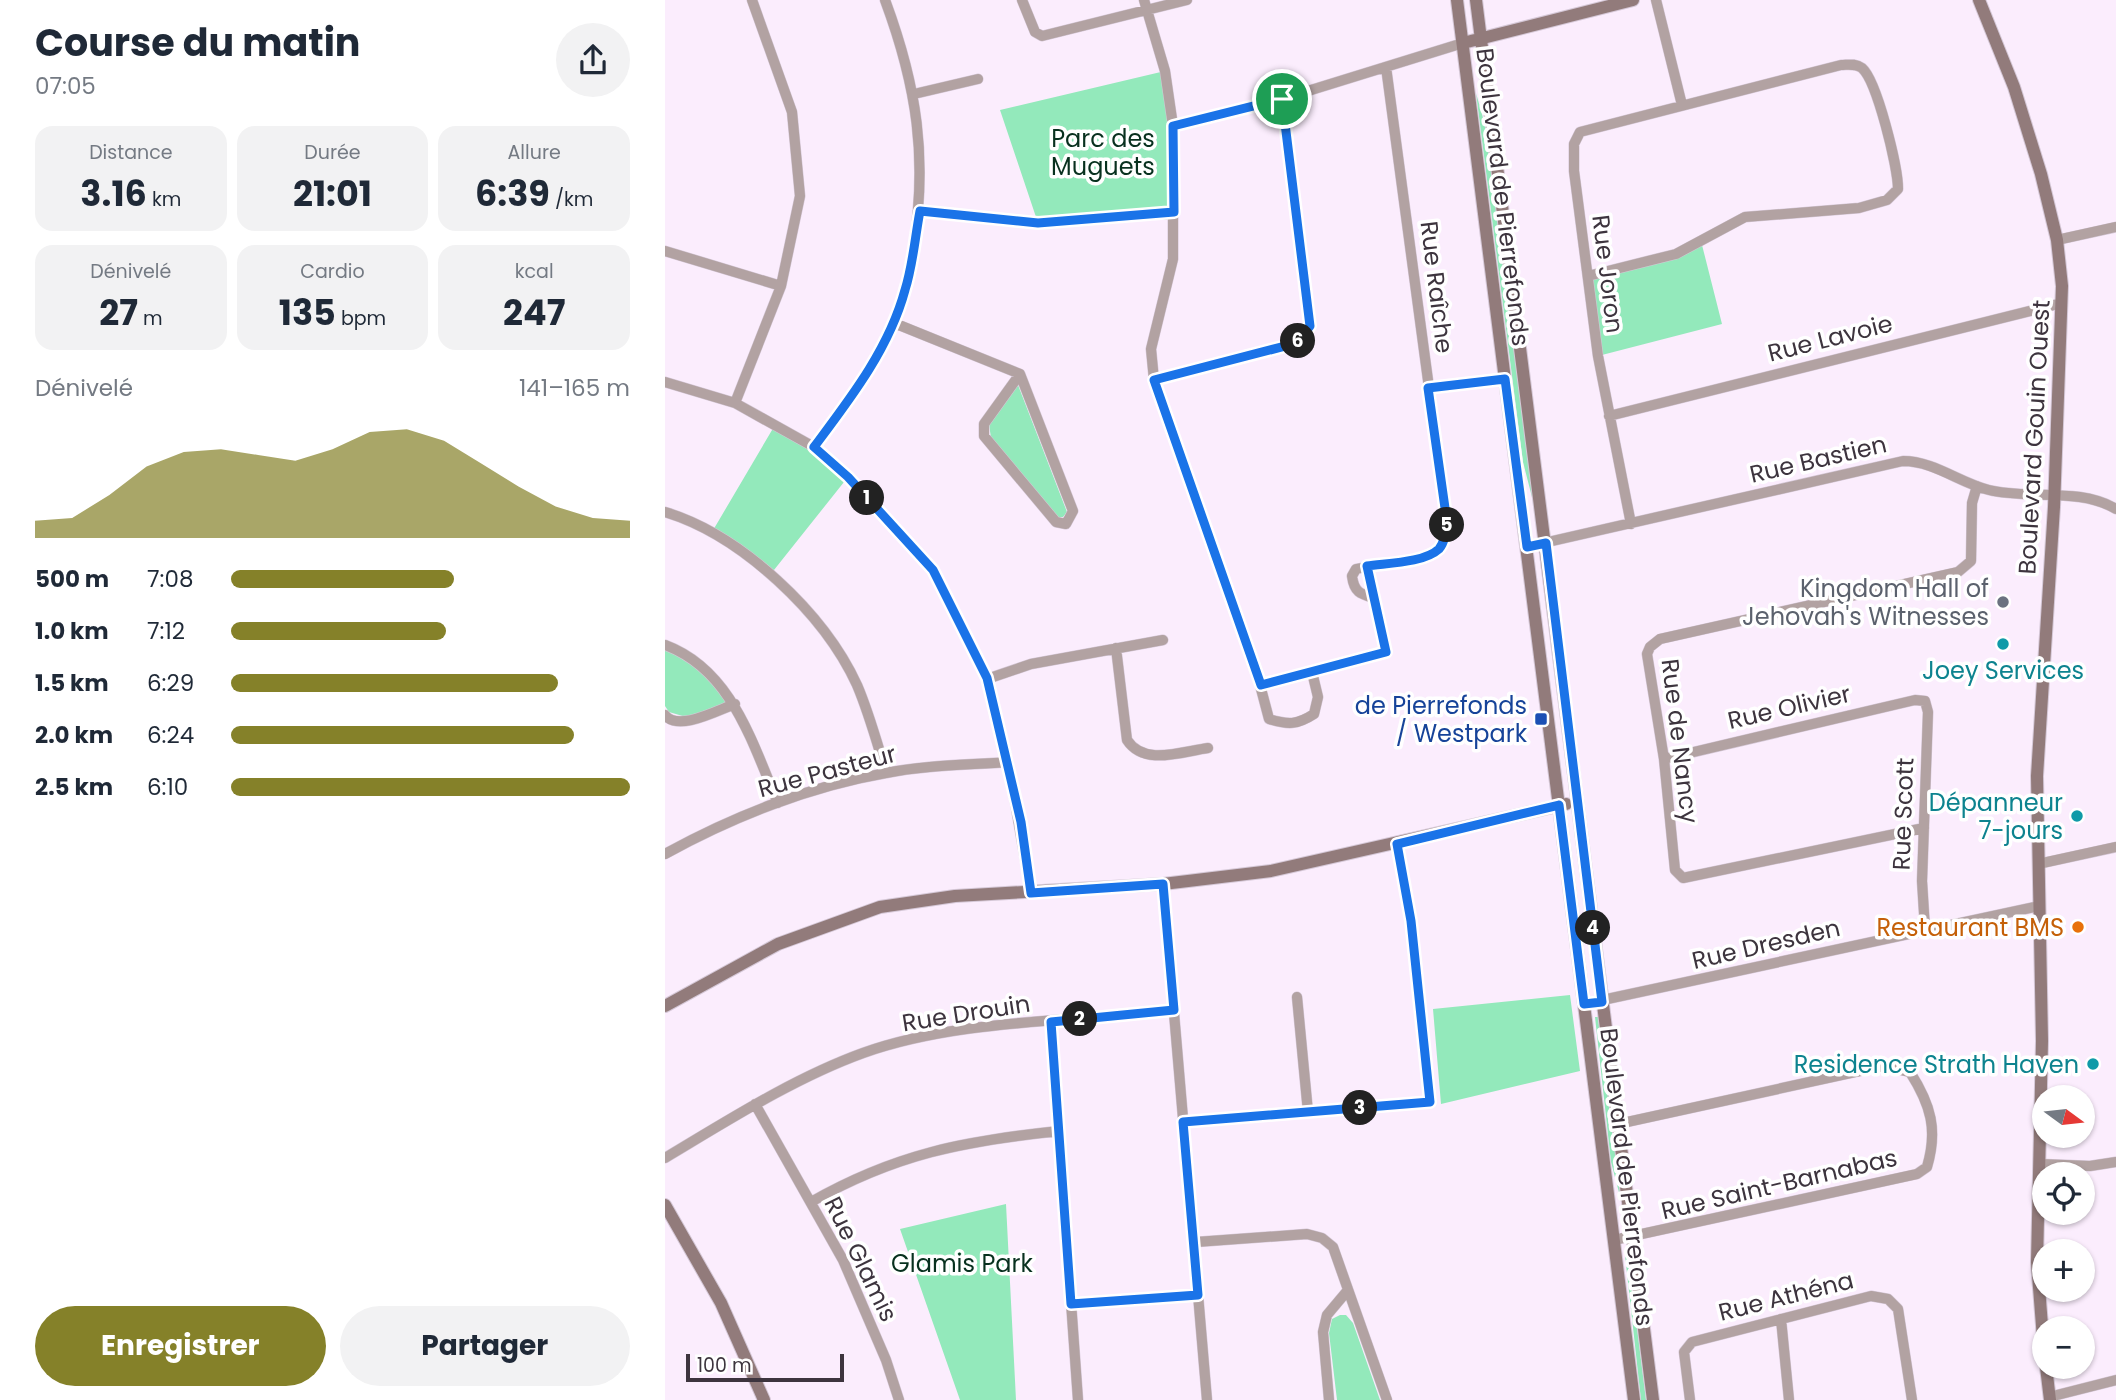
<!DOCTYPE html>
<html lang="fr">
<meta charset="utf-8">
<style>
:root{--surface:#fff;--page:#f2f2f3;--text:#1f2937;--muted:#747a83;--accent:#858129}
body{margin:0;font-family:Poppins,sans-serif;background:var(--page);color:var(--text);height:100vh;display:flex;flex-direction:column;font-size:26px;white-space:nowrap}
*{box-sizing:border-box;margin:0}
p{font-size:23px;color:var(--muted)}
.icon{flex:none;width:38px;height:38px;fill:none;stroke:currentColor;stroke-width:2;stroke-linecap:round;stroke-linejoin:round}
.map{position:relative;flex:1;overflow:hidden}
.side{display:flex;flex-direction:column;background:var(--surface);width:665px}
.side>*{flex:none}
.needle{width:46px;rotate:105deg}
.controls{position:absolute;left:1367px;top:1085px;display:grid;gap:14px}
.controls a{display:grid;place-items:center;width:63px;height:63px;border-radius:50%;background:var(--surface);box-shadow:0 2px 5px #0004;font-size:35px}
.scale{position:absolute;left:21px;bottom:18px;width:158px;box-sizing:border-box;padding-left:7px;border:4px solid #3d343e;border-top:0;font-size:19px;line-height:24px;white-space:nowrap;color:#3d343e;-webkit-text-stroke:5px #fff;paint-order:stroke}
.pin{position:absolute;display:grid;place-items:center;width:60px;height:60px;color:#fff;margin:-30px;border:4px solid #fff;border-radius:50%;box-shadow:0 2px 7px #0007}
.km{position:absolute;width:35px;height:35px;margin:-18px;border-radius:50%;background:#222;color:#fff;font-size:19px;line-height:35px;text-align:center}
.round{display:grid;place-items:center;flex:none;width:74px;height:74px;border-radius:37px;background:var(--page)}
.head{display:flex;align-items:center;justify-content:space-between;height:119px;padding:0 35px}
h1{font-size:38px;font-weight:700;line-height:52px}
.figures{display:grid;grid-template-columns:repeat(3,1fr);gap:10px;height:119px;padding:7px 35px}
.figures div{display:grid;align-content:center;border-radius:18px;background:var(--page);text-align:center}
.figures b{font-size:35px;font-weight:700}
.figures small{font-size:19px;font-weight:400}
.figures p{font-size:19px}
.chart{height:196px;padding:14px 35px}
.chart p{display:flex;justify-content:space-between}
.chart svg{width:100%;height:126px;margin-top:7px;fill:var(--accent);opacity:.7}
.cta{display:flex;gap:14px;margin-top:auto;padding:14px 35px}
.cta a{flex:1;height:80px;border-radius:42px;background:var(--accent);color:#fff;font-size:28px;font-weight:700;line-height:80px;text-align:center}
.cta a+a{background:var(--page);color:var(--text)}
ul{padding:0 35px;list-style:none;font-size:23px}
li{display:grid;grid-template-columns:112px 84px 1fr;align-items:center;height:52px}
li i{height:18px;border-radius:9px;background:var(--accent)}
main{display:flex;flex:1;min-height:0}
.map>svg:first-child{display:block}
</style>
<main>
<section class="side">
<div class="head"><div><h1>Course du matin</h1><p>07:05</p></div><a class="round"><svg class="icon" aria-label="share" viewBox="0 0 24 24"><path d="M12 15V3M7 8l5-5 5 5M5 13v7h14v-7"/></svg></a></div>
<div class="figures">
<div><p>Distance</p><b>3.16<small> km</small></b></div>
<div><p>Durée</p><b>21:01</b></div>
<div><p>Allure</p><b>6:39<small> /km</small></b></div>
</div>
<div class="figures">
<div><p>Dénivelé</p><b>27<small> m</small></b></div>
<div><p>Cardio</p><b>135<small> bpm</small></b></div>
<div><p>kcal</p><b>247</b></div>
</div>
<div class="chart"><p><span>Dénivelé</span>141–165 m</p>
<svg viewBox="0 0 160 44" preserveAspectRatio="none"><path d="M0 44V38L10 37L20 29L30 19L40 14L50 13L60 15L70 17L80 13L90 7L100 6L110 10L120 18L130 26L140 33L150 37L160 38V44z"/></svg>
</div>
<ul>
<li><b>500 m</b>7:08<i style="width:56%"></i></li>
<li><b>1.0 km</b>7:12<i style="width:54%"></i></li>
<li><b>1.5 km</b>6:29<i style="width:82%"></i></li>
<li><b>2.0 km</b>6:24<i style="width:86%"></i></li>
<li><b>2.5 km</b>6:10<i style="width:100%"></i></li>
</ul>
<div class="cta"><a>Enregistrer</a><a>Partager</a></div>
</section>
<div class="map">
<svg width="1451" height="1400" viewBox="0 0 1451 1400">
<rect width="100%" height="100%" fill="#fbedfd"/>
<path fill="#93e9bb" d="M 500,71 L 509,213 L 373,223 L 335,110 Z
M 811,93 L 822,132 L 868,501 L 858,462 Z
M 1036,241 L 1057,324 L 933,356 L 923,276 L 1011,254 Z
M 353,385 L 402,512 L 398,517 L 392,517 L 326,438 L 324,424 Z
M 110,425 L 183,477 L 105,575 L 47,532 Z
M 0,650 C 29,660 45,680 64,703 L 21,717 L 4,712 L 0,706 Z
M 905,995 L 915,1071 L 776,1104 L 768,1009 Z
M 930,1017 L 933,1017 L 956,1200 L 946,1162 Z
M 341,1204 L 351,1400 L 295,1400 L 235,1229 Z
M 960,1255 L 963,1255 L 981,1400 L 976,1400 Z
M 675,1315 L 681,1315 L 688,1323 L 715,1400 L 672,1400 L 664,1333 L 667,1319 Z"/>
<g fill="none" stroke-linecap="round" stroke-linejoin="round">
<g stroke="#d5c8d7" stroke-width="11">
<path id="street" d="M 357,0 L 370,32 L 377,36 L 522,0
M 479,0 L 500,71 L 508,126 L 508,259 L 486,349 L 489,380 L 595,685 L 721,652 L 702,566
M 991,0 L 1017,105
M 249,94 L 313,79
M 508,126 L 617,99 L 798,43
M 255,210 L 373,223 L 509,213
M 1392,240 L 1451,227
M 0,251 L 116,286
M 923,276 L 1011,254 L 1080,217 L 1194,208 L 1222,200 L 1233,189 C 1233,167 1212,81 1197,68 C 1190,63 1183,65 1176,65 L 915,132 L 909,144 L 909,171 L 933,356 L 966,524
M 229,323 L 355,374 L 408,511 L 401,524 L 391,522 L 319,436 L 319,424 L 355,374
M 489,380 L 632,343 L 645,325 L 617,99
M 0,382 L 70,403 L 149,447 L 183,477 L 268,570 L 322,679 L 343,762 L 366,893
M 763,388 L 840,379
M 70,403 L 116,286 L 135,196 L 127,112 L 87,0
M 944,416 L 1397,303
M 149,447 C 178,408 210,368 230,322 C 239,299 243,275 248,250 C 263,159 252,86 220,0
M 0,512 C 76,535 159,613 192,685 C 204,713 212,743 221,772
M 861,547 L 1238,461 C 1269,461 1295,483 1324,490 C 1365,500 1414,487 1451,509
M 709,598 C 695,594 689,592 687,576 L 691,569 C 711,564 760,562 774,549 C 780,542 781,531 782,522 L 721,67
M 0,645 C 67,670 87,743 113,803
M 451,648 L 462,740 C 479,766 515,752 543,748
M 322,679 L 366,664 L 498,640
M 595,685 L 604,719 C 623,725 632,725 649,714 L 653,697 L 647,672
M 0,715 C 13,732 53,710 70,704
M 999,759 L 1250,700 L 1260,701 L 1263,712 L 1257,881 L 1260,929
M 1259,828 L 1018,878 L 1010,870 L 999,759 L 982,654 L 985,647 L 995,639 L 1293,572 L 1306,561 L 1307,503 L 1312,486
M 0,854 C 67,817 145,786 221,773 C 260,765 303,765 343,762
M 1373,864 L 1451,847
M 498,884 L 542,1400
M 632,997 L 643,1112
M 919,1004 L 1374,906
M 386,1022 L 413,1400
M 90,1104 L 178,1260 L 221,1360 L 234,1400
M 518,1122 L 765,1102 L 746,921 L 732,844
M 0,1158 C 62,1121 129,1078 198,1053 C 293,1019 408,1022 509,1010
M 1375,1164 L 1425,1166 L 1451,1162
M 146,1202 C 230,1154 299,1141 394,1131
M 949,1240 L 1252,1174 L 1262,1167 C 1273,1130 1266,1105 1245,1072 L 1218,1066 L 953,1124
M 531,1242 L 642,1234 L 657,1238 L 668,1247 L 722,1400
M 406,1304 L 533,1295
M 1116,1319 L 1124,1400
M 1384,1397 L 1451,1380
M 664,1400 L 658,1332 L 662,1315 L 683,1290
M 1025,1400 L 1019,1352 L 1027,1342 L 1206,1296 L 1223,1299 L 1233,1309 L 1247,1400"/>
</g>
<g stroke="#d5c8d7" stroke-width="14">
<path id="secondary" d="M 792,0 L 969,1400
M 811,0 L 988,1400
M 1314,0 L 1349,87 L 1376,174 L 1392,240 L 1397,286 L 1389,507 L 1372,776 L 1377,1041 L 1372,1262 L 1379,1351
M 798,43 L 968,0
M 0,1006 L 113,944 L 215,907 L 290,896 L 498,884 L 606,871 L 901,804
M 0,1205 L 56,1303 L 99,1400
M 1381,1367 L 1385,1400"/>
</g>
<use href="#street" stroke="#b2a2a2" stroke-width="10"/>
<use href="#secondary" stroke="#927b7b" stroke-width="12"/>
</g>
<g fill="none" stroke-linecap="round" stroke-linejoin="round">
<g stroke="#fff" stroke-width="14">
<path id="route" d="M 617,99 L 645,326 L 632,343 L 489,380 L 596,685 L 721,652 L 702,566 C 722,563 759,563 774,549 C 780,542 781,531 782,522 L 763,388 L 840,379 L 862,547 L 881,543 L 937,1002 L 919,1004 L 894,805 L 732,844 L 746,921 L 765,1102 L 518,1122 L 533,1295 L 406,1304 L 386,1022 L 509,1010 L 498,884 L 366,893 L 356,822 L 322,678 L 268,570 L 183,477 L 149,447 C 185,399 224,349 240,290 C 248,265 250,237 255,211 L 373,223 L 509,212 L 508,126 Z"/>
</g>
<use href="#route" stroke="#1a73e8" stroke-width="9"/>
</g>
<circle fill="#6b7280" stroke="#fff" stroke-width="2.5" cx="1338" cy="602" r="7"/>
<g fill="#0f9aa8" stroke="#fff" stroke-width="2.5">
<circle cx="1338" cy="644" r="7"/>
<circle cx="1412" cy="816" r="7"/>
<circle cx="1428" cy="1064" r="7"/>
</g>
<rect fill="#1a4fb4" stroke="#fff" stroke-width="2.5" x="869" y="712" width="14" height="14" rx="3.5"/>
<circle fill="#e8710a" stroke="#fff" stroke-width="2.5" cx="1413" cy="927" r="7"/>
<g text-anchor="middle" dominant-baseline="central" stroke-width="7" stroke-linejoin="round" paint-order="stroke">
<g font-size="24" fill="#08311f" stroke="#fff">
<text x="438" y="138">Parc des<tspan x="438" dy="28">Muguets</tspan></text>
<text x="297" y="1263">Glamis Park</text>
</g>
<g font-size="24" fill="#3d343e" stroke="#fff">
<text transform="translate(838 197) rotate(83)">Boulevard de Pierrefonds</text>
<text transform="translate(943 274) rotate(83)">Rue Joron</text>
<text transform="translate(772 287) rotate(83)">Rue Raîche</text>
<text transform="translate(1165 338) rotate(-14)">Rue Lavoie</text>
<text transform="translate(1369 437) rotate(-87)">Boulevard Gouin Ouest</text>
<text transform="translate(1153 459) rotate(-13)">Rue Bastien</text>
<text transform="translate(1124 707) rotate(-13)">Rue Olivier</text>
<text transform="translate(1015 741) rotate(83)">Rue de Nancy</text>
<text transform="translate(162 771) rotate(-15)">Rue Pasteur</text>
<text transform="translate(1238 814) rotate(-88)">Rue Scott</text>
<text transform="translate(1101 944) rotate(-13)">Rue Dresden</text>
<text transform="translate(301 1013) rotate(-9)">Rue Drouin</text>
<text transform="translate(962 1177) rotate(83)">Boulevard de Pierrefonds</text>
<text transform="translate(1114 1184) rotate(-13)">Rue Saint-Barnabas</text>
<text transform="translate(196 1259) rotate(64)">Rue Glamis</text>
<text transform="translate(1121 1296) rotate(-14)">Rue Athéna</text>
</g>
<g font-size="24" fill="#5b616d" stroke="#fff" text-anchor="end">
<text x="1324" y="588">Kingdom Hall of<tspan x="1324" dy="28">Jehovah's Witnesses</tspan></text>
</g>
<g font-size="24" fill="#0d838f" stroke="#fff" text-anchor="end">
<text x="1338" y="670" text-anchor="middle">Joey Services</text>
<text x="1398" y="802">Dépanneur<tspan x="1398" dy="28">7-jours</tspan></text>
<text x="1414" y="1064">Residence Strath Haven</text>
</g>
<g font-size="24" fill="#164399" stroke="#fff" text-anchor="end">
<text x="862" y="705">de Pierrefonds<tspan x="862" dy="28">/ Westpark</tspan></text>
</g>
<g font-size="24" fill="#c56008" stroke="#fff" text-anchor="end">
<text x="1399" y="927">Restaurant BMS</text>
</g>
</g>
</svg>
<div class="controls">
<a><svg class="needle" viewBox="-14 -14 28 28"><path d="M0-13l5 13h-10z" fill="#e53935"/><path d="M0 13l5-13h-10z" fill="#747a83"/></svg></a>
<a><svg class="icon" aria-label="locate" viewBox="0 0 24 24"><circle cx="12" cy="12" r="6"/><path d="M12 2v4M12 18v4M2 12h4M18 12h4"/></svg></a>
<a>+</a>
<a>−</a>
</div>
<div class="scale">100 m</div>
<div class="pin" style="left:617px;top:99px;background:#1e9e55"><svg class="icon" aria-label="arrive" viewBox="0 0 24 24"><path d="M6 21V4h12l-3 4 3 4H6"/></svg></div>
<b class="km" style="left:202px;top:498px">1</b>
<b class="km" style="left:415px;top:1019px">2</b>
<b class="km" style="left:695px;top:1108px">3</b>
<b class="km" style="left:928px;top:928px">4</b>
<b class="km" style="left:782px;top:525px">5</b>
<b class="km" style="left:633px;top:341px">6</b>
</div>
</main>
